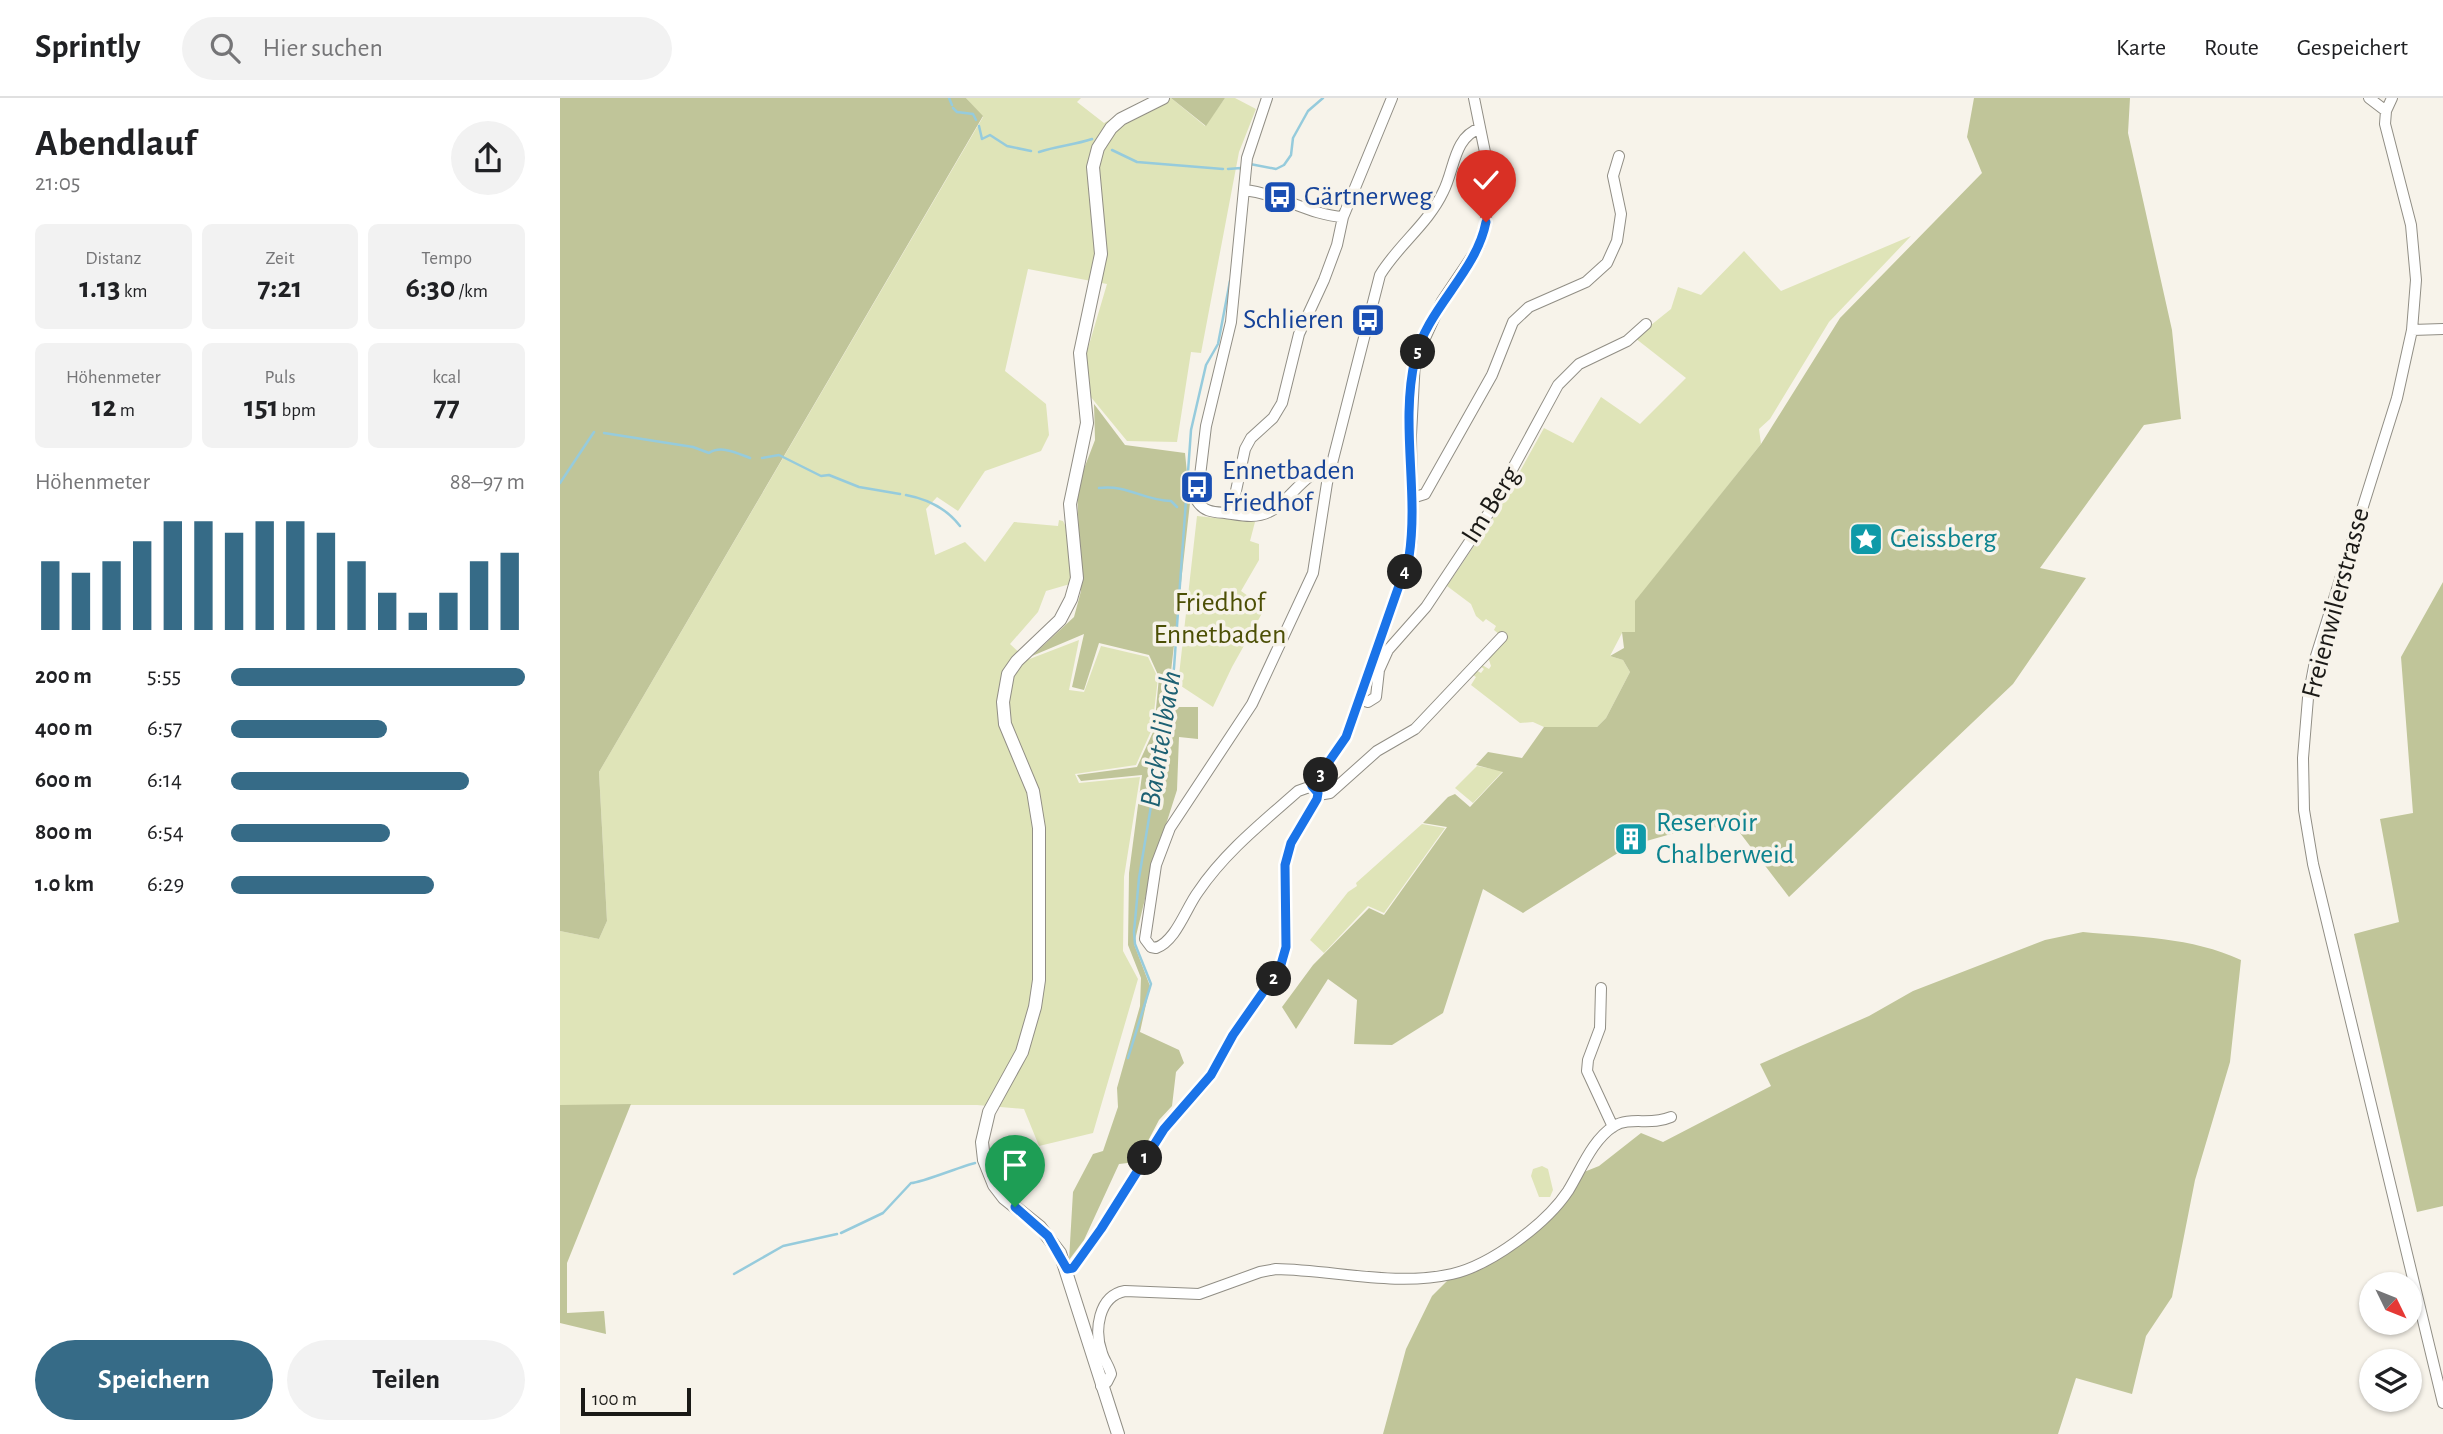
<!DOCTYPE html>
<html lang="de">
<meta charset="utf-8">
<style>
:root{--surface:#fff;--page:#f2f2f2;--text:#202124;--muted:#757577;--line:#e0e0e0;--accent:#366b87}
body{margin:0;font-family:"Alegreya Sans",sans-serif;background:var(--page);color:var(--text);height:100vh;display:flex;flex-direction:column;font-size:26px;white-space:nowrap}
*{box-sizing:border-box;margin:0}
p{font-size:23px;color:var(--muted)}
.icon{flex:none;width:38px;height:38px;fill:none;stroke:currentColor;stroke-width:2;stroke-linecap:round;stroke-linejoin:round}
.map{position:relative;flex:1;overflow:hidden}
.panel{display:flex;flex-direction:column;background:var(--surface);width:560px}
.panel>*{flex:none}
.needle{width:46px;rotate:133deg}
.controls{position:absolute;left:1799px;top:1174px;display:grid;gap:14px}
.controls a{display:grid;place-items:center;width:63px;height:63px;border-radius:50%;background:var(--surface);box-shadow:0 2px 5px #0004;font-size:35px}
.scale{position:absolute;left:21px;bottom:18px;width:110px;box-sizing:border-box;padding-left:7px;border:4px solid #1a1916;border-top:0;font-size:19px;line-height:24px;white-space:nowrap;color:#1a1916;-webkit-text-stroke:5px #f7f3ea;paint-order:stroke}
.pin{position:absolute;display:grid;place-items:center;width:60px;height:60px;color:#fff;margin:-72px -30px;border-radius:50% 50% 50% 0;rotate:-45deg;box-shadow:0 0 7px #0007}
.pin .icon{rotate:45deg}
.km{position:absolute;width:35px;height:35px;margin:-18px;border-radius:50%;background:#222;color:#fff;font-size:19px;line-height:35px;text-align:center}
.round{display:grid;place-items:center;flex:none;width:74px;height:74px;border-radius:37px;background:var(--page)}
.head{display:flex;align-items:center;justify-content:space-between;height:119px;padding:0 35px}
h1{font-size:38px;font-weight:700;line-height:52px}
.figures{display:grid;grid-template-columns:repeat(3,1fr);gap:10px;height:119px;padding:7px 35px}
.figures div{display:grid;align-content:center;border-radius:10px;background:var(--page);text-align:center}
.figures b{font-size:30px;font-weight:700}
.figures small{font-size:19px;font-weight:400}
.figures p{font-size:19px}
.chart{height:196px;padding:14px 35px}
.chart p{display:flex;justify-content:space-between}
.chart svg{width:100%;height:126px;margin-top:7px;stroke:var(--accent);stroke-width:6}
.action{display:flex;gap:14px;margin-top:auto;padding:14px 35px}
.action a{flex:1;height:80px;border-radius:42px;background:var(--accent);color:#fff;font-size:28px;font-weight:700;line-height:80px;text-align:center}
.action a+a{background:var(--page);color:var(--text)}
ul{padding:0 35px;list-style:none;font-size:23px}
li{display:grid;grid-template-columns:112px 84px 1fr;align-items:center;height:52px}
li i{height:18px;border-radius:9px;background:var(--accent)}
header{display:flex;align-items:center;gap:42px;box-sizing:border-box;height:98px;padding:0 35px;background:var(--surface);border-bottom:2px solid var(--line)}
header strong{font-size:33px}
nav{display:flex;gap:38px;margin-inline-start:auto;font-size:24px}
.search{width:490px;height:63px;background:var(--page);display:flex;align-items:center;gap:18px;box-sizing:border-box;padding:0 24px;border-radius:38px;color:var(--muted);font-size:26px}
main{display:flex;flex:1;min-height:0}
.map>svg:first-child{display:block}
</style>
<header>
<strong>Sprintly</strong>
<div class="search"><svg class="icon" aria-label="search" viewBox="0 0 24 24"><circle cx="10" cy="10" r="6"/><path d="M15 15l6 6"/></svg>Hier suchen</div>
<nav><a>Karte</a><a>Route</a><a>Gespeichert</a></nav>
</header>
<main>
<section class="panel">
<div class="head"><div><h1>Abendlauf</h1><p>21:05</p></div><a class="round"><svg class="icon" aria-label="share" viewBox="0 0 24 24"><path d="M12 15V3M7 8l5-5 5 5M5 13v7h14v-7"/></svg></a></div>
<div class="figures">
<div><p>Distanz</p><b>1.13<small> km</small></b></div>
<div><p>Zeit</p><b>7:21</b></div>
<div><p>Tempo</p><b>6:30<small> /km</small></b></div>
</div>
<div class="figures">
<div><p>Höhenmeter</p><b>12<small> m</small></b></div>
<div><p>Puls</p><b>151<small> bpm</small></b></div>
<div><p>kcal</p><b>77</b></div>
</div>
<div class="chart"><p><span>Höhenmeter</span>88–97 m</p>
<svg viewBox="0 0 160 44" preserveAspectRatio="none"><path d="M5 44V20M15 44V24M25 44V20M35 44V13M45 44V6M55 44V6M65 44V10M75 44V6M85 44V6M95 44V10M105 44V20M115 44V31M125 44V38M135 44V31M145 44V20M155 44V17"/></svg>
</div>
<ul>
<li><b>200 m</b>5:55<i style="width:100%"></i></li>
<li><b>400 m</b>6:57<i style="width:53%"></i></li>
<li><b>600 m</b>6:14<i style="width:81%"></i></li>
<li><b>800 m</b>6:54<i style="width:54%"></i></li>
<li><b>1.0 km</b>6:29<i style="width:69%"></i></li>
</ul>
<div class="action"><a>Speichern</a><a>Teilen</a></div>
</section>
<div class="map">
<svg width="1883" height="1336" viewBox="0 0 1883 1336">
<rect width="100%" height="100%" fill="#f7f3ea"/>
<path fill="#dfe4b8" d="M 406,0 L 521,0 L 517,4 L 544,25 L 589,0 L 611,0 L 645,28 L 665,0 L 675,0 L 696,11 L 679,54 L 641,255 L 631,254 L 617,344 L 567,343 L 530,298 L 526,257 L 547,186 L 468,171 L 445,273 L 486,306 L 489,337 L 481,353 L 425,373 L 398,413 L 377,399 L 366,411 L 375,457 L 405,444 L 425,464 L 454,424 L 498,428 L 499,422 L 503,423 L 506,429 L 511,472 L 510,486 L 486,493 L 478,514 L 450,546 L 467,562 L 519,542 L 509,592 L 524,594 L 541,548 L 588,559 L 598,580 L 592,631 L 576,667 L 515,676 L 519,685 L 580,679 L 564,779 L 563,853 L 578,881 L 533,1035 L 479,1048 L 464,1011 L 417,1007 L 0,1007 L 0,833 L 39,841 L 47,823 L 39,674 L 423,19 Z
M 1351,138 L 1269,224 L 1210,321 L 1199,331 L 1201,346 L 1076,503 L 1075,535 L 1062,535 L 1050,558 L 1063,562 L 1070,574 L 1046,620 L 1037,629 L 984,629 L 973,624 L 960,625 L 911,587 L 916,579 L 910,575 L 916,572 L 921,575 L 924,571 L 920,568 L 922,567 L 929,571 L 931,568 L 928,559 L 945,541 L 934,532 L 936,528 L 926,521 L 923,524 L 916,518 L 911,506 L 887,488 L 939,411 L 984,330 L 1013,345 L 1041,299 L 1080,326 L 1126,280 L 1075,240 L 1111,211 L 1118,189 L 1141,197 L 1184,153 L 1221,193 Z
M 637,418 L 695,424 L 690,443 L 699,446 L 699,462 L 681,493 L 705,510 L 672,569 L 653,609 L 618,586 Z
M 917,668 L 943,673 L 913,705 L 895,690 Z
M 862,726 L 885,730 L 824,815 L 808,808 L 764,855 L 750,842 L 788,794 L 797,788 L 796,785 Z
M 982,1068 L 988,1071 L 993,1092 L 990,1099 L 979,1099 L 971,1078 L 973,1071 Z"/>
<path fill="#c0c599" d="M 0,0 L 406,0 L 423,18 L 39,674 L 47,823 L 39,841 L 0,833 Z
M 611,0 L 665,0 L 646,28 Z
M 1414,0 L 1570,0 L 1568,35 L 1612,232 L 1621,321 L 1584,327 L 1480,470 L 1526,480 L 1453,586 L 1229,799 L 1177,731 L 1139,728 L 1069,748 L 963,815 L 923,791 L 883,915 L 832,947 L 794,946 L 797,902 L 768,881 L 736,931 L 722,909 L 753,867 L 809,810 L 824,817 L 887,729 L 863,725 L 888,699 L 895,696 L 910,709 L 943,674 L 916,667 L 928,654 L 962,660 L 984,629 L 1037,629 L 1046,620 L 1070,574 L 1063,562 L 1050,558 L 1064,550 L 1062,534 L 1075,534 L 1075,503 L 1201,346 L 1280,220 L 1422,75 L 1407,39 Z
M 534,306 L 565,347 L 625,355 L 630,405 L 607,609 L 638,609 L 638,641 L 619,639 L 617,692 L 594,764 L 574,846 L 590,888 L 580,934 L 619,952 L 624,965 L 616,974 L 612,1008 L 599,1022 L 577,1064 L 559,1066 L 524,1142 L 509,1162 L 513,1094 L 533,1056 L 543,1053 L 558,1009 L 557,990 L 580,908 L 581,880 L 568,847 L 569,775 L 582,677 L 521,683 L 517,677 L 577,669 L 594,632 L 599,579 L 589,557 L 539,545 L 524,592 L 512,589 L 524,536 L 472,558 L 514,519 L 521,493 L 517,389 L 535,342 Z
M 1883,484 L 1883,1108 L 1857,1114 L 1794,836 L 1839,824 L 1820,721 L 1853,715 L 1841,559 Z
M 1523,834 C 1576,839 1632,839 1681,862 L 1670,964 L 1635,1082 L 1612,1199 L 1586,1238 L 1572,1296 L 1516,1280 L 1498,1336 L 823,1336 L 846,1251 L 872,1198 L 891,1179 L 956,1146 L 1024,1074 L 1039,1068 L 1081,1035 L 1103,1044 L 1211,988 L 1200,966 L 1309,918 L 1353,893 L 1485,842 Z
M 71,1006 L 7,1165 L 7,1215 L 44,1213 L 46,1236 L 0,1225 L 0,1007 Z"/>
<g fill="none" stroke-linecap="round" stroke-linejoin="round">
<path stroke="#96cbdc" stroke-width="2.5" d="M 389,0 L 392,7
M 393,10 L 397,14 L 413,16 L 416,22
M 419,28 L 422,41 L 430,37 L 447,48 L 471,53
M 552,52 L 577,64 L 663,71
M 479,54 C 497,48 514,47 532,41
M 690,66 L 716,71 L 724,67 L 731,57 L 733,40 L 748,13 L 763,0
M 668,71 L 681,70 L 681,72
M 44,335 L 133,349 L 149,355 C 161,347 177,355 190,360
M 202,360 L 219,357 L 261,378 L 269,377 L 299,389 L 340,396
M 0,385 L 34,334
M 539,390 C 566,386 585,403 611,403 L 617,409
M 346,397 C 367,401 387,411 400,428
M 568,960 L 591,886 L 575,846 L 574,834 L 579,780 L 614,570 L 631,332 L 646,267 L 658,246 L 670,183
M 281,1135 L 323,1115 L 351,1085 C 358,1086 402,1068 415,1065
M 174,1176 L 223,1148 L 277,1136"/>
<g stroke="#918e85" stroke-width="12">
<path id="minor" d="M 707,0 L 687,60 L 671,224 L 646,328 L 637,403 C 644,414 653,414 665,415 C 680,417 695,421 709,414 C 728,406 749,367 770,372
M 1809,0 L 1826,13
M 1832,0 L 1826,13 L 1825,26 L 1851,127 L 1856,182 L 1852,232 L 1837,300 L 1756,558 L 1748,600 L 1743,660 L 1744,712 L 1753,766 L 1883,1305
M 684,92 C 721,96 749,117 783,119
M 1852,232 L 1883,231
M 852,400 L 865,396 L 932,277 L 953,224 L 969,209 L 1026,184 L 1047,165 L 1057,143 L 1061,116 L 1053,78 L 1059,58
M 671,416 L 685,351 L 691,340 L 713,320 L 722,305 L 739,236 L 764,182 L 777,147 L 783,119 L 832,0
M 799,601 L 808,604 L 816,599 L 819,572 L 828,552 L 866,509 L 928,416 L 998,287 L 1019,266 L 1067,243 L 1086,226
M 752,688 L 738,693 C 703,724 665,754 638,794 C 626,810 616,843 596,850 L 591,849 L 585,841 L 596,767 L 610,730 L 692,606 L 753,475 L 767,385 L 820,177 C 838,147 868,126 883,94 C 895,71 893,40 920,30
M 752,688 L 786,639 L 849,459 L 852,440 L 851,337 L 855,262 L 882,203 L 919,148 L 926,124 L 927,64 L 914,0
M 758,697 L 770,695 L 817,653 L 855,631 L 942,539
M 1041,890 L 1040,930 L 1028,962 L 1027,973 L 1053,1029
M 507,1171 L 513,1170 L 541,1131 L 604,1031 L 651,977 L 673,937 L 720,870 L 726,849 L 725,767 L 731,745 L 757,701 L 758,695 L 752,688
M 541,1288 L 547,1284 L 551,1276 C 549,1268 544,1262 542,1255 C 534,1233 538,1198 565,1193 L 639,1196 L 700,1174 L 716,1171 C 774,1172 835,1189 892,1176 C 931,1167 986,1126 1008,1093 C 1021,1072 1032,1042 1054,1028 C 1070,1018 1091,1028 1111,1019"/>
</g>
<g stroke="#918e85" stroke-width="14">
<path id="major" d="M 558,1336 L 500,1155 L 480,1129 L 444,1100 L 434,1087 L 424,1062 L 422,1044 L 429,1014 L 462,954 L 475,909 L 479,882 L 479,730 L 473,693 L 445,626 L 443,604 L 448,576 L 457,563 L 500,522 L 511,501 L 517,480 L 510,406 L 527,325 L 520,255 L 541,156 L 533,69 L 538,50 L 551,30 L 561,21 L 603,0"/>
</g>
<use href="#minor" stroke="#fff" stroke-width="10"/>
<use href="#major" stroke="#fff" stroke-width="12"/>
</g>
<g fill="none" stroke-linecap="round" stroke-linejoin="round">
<g stroke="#fff" stroke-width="14">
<path id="route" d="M 455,1109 L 488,1138 L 507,1171 L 513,1170 L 541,1131 L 604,1031 L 651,977 L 673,937 L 720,870 L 726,849 L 725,767 L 731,745 L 757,701 L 758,695 L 752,688 L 786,639 L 849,459 C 859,394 840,326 855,261 C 867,210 916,175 926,124"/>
</g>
<use href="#route" stroke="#1a73e8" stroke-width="9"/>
</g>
<defs>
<g id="bus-square" transform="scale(1.75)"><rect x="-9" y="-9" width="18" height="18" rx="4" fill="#1a4fb4" stroke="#f7f3ea"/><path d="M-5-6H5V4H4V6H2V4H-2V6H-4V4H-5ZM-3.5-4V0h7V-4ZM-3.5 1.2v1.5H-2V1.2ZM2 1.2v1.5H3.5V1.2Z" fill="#fff"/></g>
<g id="sight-square" transform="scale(1.75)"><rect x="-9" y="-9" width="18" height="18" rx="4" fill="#0f9aa8" stroke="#f7f3ea"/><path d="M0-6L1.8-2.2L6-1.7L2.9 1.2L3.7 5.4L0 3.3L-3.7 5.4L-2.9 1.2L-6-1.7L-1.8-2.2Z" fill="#fff"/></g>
<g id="building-square" transform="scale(1.75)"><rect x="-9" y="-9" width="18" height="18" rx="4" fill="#0f9aa8" stroke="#f7f3ea"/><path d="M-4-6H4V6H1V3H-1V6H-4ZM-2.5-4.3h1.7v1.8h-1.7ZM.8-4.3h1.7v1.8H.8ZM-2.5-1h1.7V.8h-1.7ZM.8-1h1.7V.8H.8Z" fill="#fff"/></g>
</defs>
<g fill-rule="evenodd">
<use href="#bus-square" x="720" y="99"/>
<use href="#bus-square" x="808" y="222"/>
<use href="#bus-square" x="637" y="389"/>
<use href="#sight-square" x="1306" y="441"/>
<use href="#building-square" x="1071" y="741"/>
</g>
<g text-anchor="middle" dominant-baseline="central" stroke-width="7" stroke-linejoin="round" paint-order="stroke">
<g font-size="28" fill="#164399" stroke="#f7f3ea" text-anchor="start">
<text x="744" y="99">Gärtnerweg</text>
<text x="784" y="222" text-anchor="end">Schlieren</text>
<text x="662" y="373">Ennetbaden<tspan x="662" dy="32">Friedhof</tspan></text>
</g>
<g font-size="28" fill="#1a1916" stroke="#f7f3ea">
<text transform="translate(931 407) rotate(-58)">Im Berg</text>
<text transform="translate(1776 505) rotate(-75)">Freienwilerstrasse</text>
</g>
<g font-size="28" fill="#0d838f" stroke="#f7f3ea" text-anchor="start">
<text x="1330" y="441">Geissberg</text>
<text x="1096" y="725">Reservoir<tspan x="1096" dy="32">Chalberweid</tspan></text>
</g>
<g font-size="28" fill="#4c4f05" stroke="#f7f3ea">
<text x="660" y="505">Friedhof<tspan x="660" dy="32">Ennetbaden</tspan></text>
</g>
<g font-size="30" font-style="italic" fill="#1d6173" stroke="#f7f3ea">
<text transform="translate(601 641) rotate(-81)">Bachtelibach</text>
</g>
</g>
</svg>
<div class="controls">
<a><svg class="needle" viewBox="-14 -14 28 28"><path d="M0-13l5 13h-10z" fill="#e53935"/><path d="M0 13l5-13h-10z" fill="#757577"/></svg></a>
<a><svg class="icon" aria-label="layers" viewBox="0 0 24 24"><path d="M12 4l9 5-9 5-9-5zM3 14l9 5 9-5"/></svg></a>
</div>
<div class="scale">100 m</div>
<div class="pin" style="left:455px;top:1109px;background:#1e9e55"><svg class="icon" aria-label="arrive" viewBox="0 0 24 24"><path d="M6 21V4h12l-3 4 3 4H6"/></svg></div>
<div class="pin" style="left:926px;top:124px;background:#d93025"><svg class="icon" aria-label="check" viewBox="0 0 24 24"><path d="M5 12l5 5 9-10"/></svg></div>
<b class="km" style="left:585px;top:1060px">1</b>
<b class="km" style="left:714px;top:881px">2</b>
<b class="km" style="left:761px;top:677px">3</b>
<b class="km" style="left:845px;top:474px">4</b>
<b class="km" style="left:858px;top:254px">5</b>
</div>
</main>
